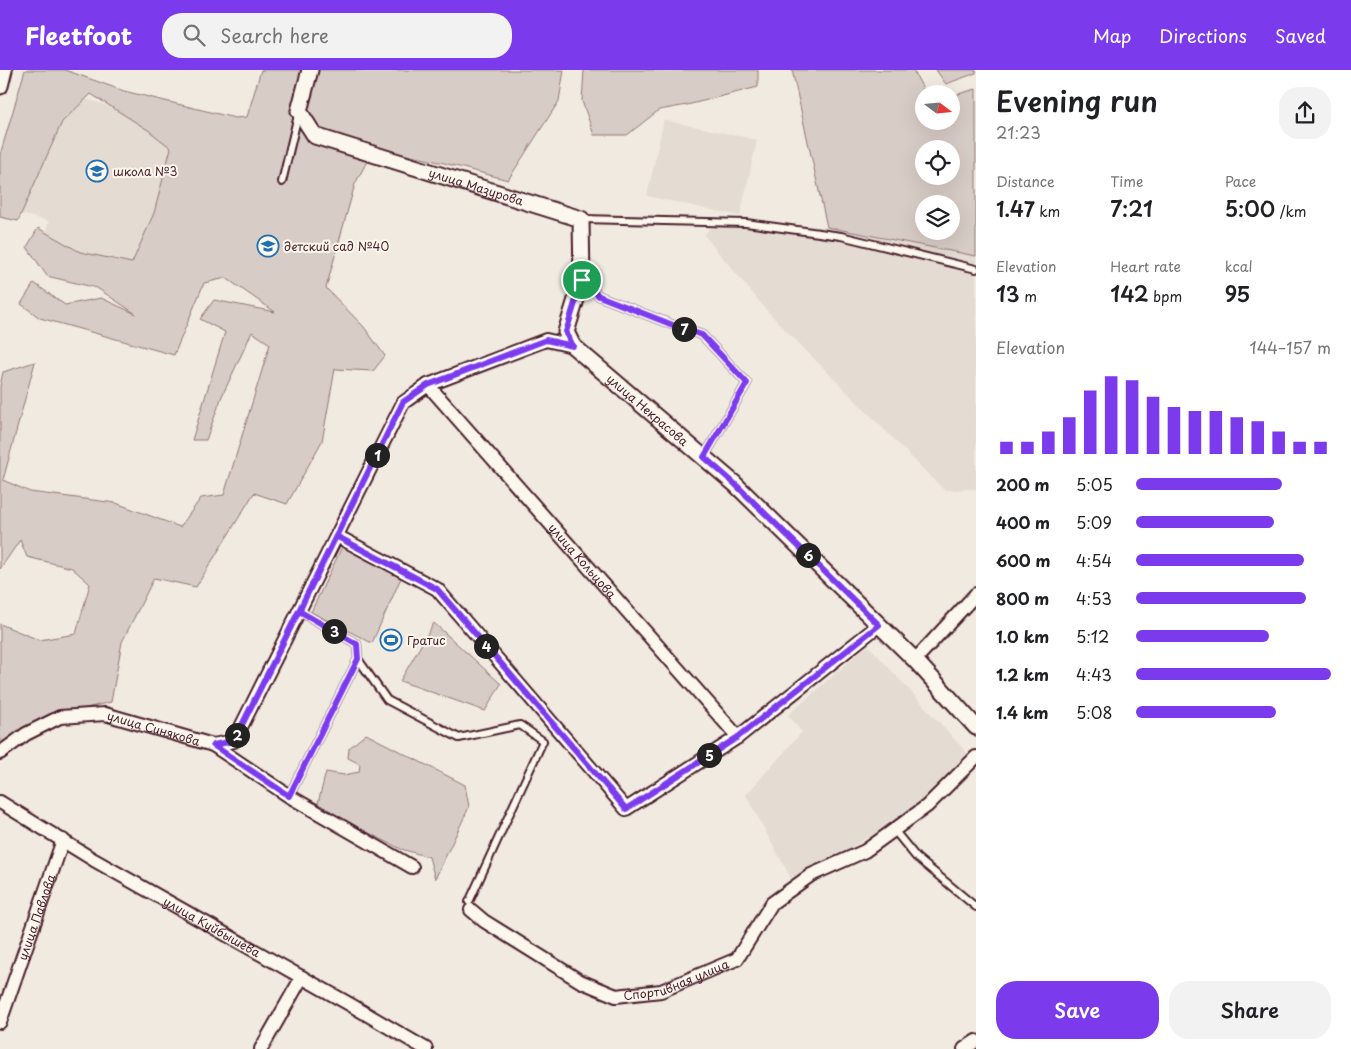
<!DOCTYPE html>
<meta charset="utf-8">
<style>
:root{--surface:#fff;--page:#f2f2f2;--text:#202124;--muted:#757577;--accent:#7c3aed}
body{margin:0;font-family:"Playpen Sans",sans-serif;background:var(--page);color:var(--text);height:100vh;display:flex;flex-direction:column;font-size:19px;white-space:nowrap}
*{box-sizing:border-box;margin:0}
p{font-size:16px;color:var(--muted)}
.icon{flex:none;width:28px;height:28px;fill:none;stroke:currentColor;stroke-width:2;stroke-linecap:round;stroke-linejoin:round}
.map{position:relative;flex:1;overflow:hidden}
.panel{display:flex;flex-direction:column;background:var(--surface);width:375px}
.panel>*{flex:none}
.needle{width:32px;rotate:106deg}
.tools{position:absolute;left:915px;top:15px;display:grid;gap:10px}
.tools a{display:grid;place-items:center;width:45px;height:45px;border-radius:50%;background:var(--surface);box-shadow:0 5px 20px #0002;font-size:25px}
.pin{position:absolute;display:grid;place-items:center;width:42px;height:42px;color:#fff;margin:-21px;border:2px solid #fff;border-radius:50%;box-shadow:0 1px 5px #0007}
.km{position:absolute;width:25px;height:25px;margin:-12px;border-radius:50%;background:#222;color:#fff;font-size:14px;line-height:25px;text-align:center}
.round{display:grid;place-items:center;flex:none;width:52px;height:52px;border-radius:20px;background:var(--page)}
.headline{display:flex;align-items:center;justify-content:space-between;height:85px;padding:0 20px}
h1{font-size:28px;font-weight:600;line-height:38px}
.metrics{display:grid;grid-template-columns:repeat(3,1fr);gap:8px;height:85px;padding:5px 20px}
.metrics div{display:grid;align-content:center}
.metrics b{font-size:21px;font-weight:600}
.metrics small{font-size:14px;font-weight:400}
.metrics p{font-size:14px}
.chart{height:140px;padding:10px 20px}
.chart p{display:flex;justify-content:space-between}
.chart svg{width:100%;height:90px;margin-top:5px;stroke:var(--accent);stroke-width:6}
.cta{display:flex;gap:10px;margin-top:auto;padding:10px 20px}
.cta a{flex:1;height:58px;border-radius:20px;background:var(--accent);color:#fff;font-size:20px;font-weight:600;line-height:58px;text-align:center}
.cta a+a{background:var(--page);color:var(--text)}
ul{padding:0 20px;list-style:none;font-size:16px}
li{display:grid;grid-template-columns:80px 60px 1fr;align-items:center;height:38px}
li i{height:12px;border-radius:6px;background:var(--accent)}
header{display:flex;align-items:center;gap:30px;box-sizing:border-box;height:70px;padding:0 25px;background:var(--accent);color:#fff}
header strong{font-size:24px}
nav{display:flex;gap:28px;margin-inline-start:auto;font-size:18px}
.search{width:350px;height:45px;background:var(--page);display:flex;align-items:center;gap:12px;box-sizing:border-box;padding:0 18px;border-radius:20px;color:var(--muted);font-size:19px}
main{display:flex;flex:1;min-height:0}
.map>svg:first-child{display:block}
</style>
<header>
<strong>Fleetfoot</strong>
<div class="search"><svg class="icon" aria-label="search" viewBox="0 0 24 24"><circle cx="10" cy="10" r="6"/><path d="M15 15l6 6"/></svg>Search here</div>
<nav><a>Map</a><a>Directions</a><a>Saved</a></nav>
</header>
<main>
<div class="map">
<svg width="976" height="979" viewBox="0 0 976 979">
<rect width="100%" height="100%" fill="#f0eae0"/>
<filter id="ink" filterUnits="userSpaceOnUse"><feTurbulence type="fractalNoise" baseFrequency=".02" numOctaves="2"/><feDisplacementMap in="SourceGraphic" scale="10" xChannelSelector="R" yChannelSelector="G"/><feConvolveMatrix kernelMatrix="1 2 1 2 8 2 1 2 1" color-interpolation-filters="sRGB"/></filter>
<g filter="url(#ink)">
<path fill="#e4dbd2" d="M 39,15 L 191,61 L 142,217 L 38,184 L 49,151 L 5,140 Z
M 664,50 L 757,70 L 740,146 L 647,126 Z
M 744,155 L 827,157 L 976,186 L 976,419 L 944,420 L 769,243 L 704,165 L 710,158 Z
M 868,575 L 967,683 L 922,734 L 847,780 L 791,808 L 746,725 L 802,662 L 788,645 Z"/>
<path fill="#d8ccc6" stroke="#917678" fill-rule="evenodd" d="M 25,0 L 65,0 L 124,21 L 235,48 L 247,47 L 261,0 L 564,0 L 559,31 L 508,110 L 444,93 L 374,78 L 355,114 L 326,218 L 364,257 L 385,286 L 373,301 L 335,299 L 322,371 L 287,434 L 254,423 L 196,517 L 154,508 L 122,572 L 111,632 L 48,647 L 0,675 L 0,554 L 39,570 L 76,564 L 90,514 L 72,498 L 27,487 L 20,470 L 0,499 L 0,316 L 3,302 L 35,292 L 3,410 L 30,422 L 116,433 L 180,457 L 201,428 L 224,425 L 270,274 L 252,262 L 222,326 L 206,370 L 192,370 L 225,262 L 200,249 L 214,230 L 275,242 L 226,208 L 204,213 L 174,285 L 40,248 L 21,234 L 34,213 L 65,235 L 101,228 L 136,244 L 97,218 L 47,206 L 27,177 L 38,158 L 80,182 L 132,193 L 154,143 L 171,78 L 148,60 L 91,24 L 62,52 L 18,151 L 0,147 L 0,85 Z
M 584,0 L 758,0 L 758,17 L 687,35 L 659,40 L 627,65 L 594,65 L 582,31 Z
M 792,0 L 913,0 L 926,24 L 924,24 L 924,51 L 951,51 L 951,26 L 976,19 L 976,186 L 827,157 ZM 924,79 L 951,79 L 951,106 L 924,106 ZM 924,134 L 951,134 L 951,161 L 924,161 Z
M 936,0 L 976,0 L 976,3 L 946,14 Z
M 342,477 L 401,508 L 372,573 L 311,542 Z
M 434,553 L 501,614 L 485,641 L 400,611 Z
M 366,664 L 465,715 L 469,737 L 435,809 L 429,787 L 401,779 L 317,737 L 326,702 L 344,705 L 359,702 L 360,694 L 348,688 L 349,678 Z"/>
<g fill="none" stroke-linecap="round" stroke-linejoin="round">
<g stroke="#4a1f2b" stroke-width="10">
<path id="service" d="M 282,112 L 298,45
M 582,149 L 746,153 L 841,166 L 976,199
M 583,210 L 599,226 L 678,257 L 702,265 L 747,313 L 704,387
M 299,541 L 357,574 L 358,589 L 387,630 L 459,668 L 520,655 L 543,671 L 469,832
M 289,726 L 358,589
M 894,760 L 916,787 L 976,837"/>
</g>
<g stroke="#4a1f2b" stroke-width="16">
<g id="minor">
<path id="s1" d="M 428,315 L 738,667"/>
<path d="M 337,466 L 437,519 L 626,739 L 738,667 L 879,555"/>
<path d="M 915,590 L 976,524"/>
<path d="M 213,675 L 289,726 L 412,797"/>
<path id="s2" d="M 0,683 L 26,664 L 60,647 L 105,644 L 213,675 L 234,671 L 403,333 L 428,315 L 546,270 L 573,276"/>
<path id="s3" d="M 0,732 L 94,790 L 351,935 L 426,979"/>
<path id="s4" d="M 471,840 L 484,851 L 580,911 L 616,926 L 661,921 L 737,889 L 772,833 L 811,805 L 865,781 L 927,736 L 976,687"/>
<path id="s5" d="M 0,952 L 63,770"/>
<path d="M 261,979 L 302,907"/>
<path d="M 964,979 L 976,971"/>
</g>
</g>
<g stroke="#4a1f2b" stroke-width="19">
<g id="tertiary">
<path id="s6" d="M 310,0 L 299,41 L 315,66 L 581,149 L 582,210 L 566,262 L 573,276 L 735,414 L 915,590 L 976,657"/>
<path d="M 0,16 L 4,0"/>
</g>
</g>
<use href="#service" stroke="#fbf7ec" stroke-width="6"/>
<use href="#minor" stroke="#fbf7ec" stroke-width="12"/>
<use href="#tertiary" stroke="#fbf7ec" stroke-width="15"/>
</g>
</g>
<g fill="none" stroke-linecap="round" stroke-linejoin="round" filter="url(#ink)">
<g stroke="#fff" stroke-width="10">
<path id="route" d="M 582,210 L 566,262 L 573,276 L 546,270 L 428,315 L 403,332 L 234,671 L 213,675 L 289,726 L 358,589 L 357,574 L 299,541 L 336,466 L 437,519 L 626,739 L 738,667 L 879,555 L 735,414 L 704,387 L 747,313 L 702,265 L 678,257 L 599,226 L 582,210"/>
</g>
<use href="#route" stroke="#7c3aed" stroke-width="6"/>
</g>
<defs>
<g id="school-ring" transform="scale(1.125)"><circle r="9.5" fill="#fbf7ec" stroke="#1f6fb2" stroke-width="1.5"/><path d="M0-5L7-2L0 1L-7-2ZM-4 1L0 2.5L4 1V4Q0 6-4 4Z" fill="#1f6fb2"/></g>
<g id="stadium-ring" transform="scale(1.125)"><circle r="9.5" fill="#fbf7ec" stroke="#1f6fb2" stroke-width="1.5"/><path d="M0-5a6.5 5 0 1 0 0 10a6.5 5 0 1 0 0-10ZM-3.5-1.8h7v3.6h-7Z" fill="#1f6fb2"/></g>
</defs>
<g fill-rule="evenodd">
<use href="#school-ring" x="97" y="101"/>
<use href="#school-ring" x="268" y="176"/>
<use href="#stadium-ring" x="391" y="570"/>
</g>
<g text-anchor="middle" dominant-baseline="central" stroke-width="4" stroke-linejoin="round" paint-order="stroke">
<g font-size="12" fill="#4a1f2b" stroke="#fbf7ec" text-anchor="start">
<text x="113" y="101">школа №3</text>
<text x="284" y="176">детский сад №40</text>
<text x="407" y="570">Гратис</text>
</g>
<g font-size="12" fill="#4a1f2b" stroke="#fbf7ec">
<text stroke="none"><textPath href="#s6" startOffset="241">улица Мазурова</textPath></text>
<text stroke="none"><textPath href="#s6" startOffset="580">улица Некрасова</textPath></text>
<text stroke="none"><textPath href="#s1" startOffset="234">улица Кольцова</textPath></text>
<text stroke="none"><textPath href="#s2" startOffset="166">улица Синякова</textPath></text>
<text stroke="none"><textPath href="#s5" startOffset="111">улица Павлова</textPath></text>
<text stroke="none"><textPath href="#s3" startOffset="246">улица Куйбышева</textPath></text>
<text stroke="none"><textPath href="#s4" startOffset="232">Спортивная улица</textPath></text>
</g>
</g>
</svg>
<div class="tools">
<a><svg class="needle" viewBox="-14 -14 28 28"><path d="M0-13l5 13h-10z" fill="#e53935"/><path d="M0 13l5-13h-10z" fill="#757577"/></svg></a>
<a><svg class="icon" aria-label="locate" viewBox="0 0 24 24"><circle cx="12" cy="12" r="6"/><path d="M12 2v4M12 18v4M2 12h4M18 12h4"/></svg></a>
<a><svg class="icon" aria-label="layers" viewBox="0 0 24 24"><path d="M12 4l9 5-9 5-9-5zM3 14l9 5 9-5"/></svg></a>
</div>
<div class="pin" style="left:582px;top:210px;background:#1e9e55"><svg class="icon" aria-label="arrive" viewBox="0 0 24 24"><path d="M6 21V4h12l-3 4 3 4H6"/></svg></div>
<b class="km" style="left:377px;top:385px">1</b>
<b class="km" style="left:237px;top:665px">2</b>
<b class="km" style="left:334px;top:561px">3</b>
<b class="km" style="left:486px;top:576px">4</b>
<b class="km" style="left:709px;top:685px">5</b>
<b class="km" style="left:808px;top:485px">6</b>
<b class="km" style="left:684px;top:259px">7</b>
</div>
<section class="panel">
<div class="headline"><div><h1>Evening run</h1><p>21:23</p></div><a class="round"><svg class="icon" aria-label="share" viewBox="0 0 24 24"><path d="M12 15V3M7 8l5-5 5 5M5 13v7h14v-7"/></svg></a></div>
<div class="metrics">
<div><p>Distance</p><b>1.47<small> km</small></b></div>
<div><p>Time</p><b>7:21</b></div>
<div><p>Pace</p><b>5:00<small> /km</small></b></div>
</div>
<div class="metrics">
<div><p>Elevation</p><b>13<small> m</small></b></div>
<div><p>Heart rate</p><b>142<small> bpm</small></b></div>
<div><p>kcal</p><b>95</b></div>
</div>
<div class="chart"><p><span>Elevation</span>144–157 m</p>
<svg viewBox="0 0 160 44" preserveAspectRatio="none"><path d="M5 44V38M15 44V38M25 44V33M35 44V26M45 44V13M55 44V6M65 44V8M75 44V16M85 44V21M95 44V23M105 44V23M115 44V26M125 44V28M135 44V33M145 44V38M155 44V38"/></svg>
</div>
<ul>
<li><b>200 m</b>5:05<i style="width:75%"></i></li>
<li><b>400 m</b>5:09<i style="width:71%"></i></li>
<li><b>600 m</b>4:54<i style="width:86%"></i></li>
<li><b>800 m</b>4:53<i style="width:87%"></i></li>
<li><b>1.0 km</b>5:12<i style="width:68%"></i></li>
<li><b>1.2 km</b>4:43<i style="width:100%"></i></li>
<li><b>1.4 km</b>5:08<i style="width:72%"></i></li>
</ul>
<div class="cta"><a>Save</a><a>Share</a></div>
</section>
</main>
